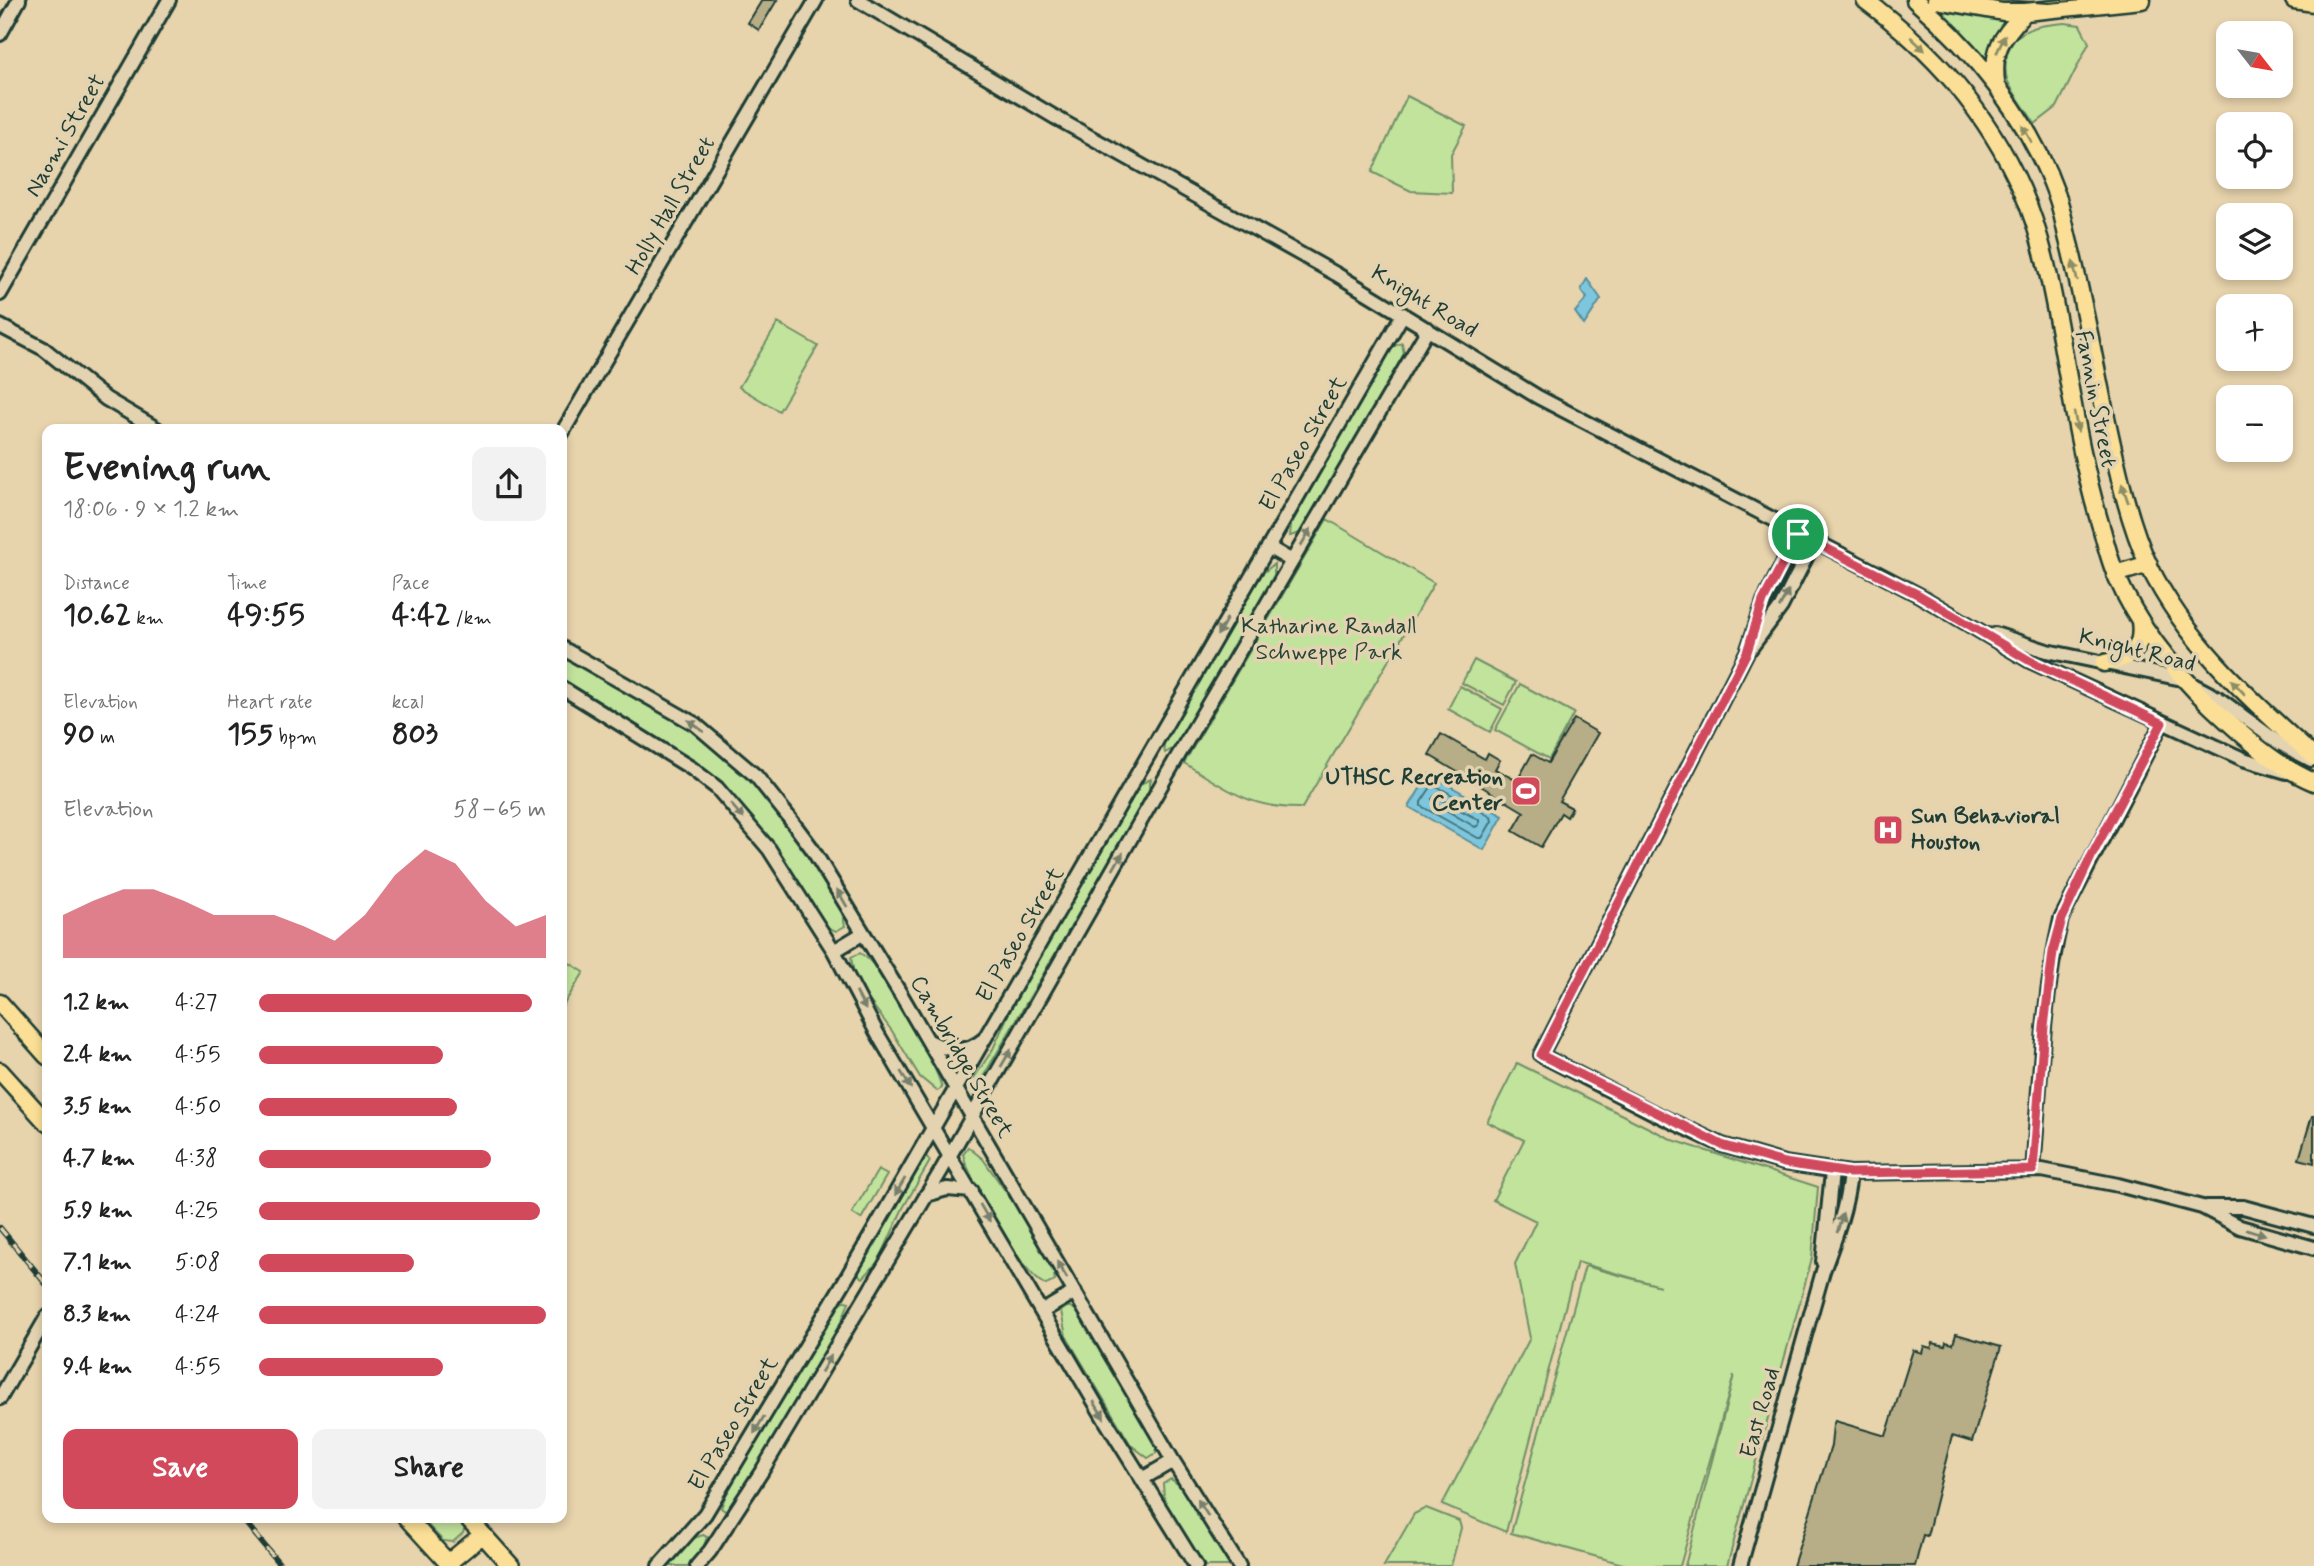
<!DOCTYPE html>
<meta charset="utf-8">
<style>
:root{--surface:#fff;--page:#f2f2f2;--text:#222;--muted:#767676;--accent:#d1495b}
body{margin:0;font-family:Mynerve,sans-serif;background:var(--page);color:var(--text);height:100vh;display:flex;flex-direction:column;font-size:26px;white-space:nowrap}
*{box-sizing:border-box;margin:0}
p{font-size:23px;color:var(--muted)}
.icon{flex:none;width:38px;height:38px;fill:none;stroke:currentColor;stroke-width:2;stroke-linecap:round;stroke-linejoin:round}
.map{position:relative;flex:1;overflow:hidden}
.sheet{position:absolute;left:42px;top:424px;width:525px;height:1099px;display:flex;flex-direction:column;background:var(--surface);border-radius:14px;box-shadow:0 4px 10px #0003}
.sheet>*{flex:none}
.needle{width:46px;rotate:121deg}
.fabs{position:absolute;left:2216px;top:21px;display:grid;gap:14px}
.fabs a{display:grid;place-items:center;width:77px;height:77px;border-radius:14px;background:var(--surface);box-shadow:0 4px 10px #0003;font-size:35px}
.pin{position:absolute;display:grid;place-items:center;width:60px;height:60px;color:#fff;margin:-30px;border:4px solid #fff;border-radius:50%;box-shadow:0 2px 7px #0007}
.round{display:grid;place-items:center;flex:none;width:74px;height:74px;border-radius:14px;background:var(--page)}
.head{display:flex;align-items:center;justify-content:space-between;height:119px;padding:0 21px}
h1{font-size:38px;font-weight:800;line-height:52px}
.stats{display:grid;grid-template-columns:repeat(3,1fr);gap:10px;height:119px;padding:7px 21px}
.stats div{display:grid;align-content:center}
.stats b{font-size:30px;font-weight:800}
.stats small{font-size:19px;font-weight:400}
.stats p{font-size:19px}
.chart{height:196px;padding:14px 21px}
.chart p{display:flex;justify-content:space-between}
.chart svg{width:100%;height:126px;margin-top:7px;fill:var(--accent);opacity:.7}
.primary-button{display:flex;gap:14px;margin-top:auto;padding:14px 21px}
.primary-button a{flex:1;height:80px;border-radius:14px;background:var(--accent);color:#fff;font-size:28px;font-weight:800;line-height:80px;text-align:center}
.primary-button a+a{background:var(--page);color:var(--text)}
ul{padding:0 21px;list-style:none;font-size:23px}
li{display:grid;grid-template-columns:112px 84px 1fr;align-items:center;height:52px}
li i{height:18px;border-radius:9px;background:var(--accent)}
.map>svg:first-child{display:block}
</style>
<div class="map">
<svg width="2314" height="1566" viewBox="0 0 2314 1566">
<rect width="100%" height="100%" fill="#e7d3ac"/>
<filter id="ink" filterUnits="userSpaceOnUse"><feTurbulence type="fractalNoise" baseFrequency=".0143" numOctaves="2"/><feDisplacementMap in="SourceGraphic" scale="14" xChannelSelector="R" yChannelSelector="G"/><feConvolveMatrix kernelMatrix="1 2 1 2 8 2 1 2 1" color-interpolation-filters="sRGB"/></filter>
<g filter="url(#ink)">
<path fill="#c2e39c" stroke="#709068" stroke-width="2" d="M 1942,8 L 2006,17 L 2008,22 L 1995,38 L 1988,58 L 1984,60 L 1940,13 Z
M 2065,23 L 2080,25 L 2089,43 L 2057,107 L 2035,124 C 2027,110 2015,96 2008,82 C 2004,72 2005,64 2007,55 C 2014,27 2041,25 2065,23 Z
M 1407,96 L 1466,126 L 1451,154 L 1452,193 L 1411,191 L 1372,172 Z
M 778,323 L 818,346 L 779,411 L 739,387 Z
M 1402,343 L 1404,354 L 1300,533 L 1290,536 L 1291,525 L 1389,348 Z
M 1327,519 L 1434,583 L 1302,808 C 1250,809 1227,789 1184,763 Z
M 1274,564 L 1274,575 L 1177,746 L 1165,753 L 1163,743 L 1262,574 Z
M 562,655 L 692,728 L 746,773 L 788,822 L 840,904 L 845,926 L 836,931 L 824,926 C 802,890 781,851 753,819 C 700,758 631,722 562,683 Z
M 1474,660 L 1516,682 L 1504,705 L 1462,683 Z
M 1520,684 L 1574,713 L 1549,759 L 1495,730 Z
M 1460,686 L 1502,709 L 1490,732 L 1448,709 Z
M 1151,779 L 1148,793 L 1140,809 L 980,1082 L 974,1078 L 993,1049 L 1018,993 L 1140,784 Z
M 860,953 C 886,968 933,1058 942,1088 L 937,1091 L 920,1077 L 892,1031 L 860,988 L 854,975 L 851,957 Z
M 563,959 L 584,972 L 562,1007 L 562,961 Z
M 1517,1063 L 1673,1140 L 1818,1187 L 1812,1258 L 1727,1566 L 1685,1566 L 1734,1375 L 1680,1566 L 1630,1566 L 1511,1533 L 1585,1266 L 1660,1286 L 1577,1262 L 1506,1532 L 1442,1505 L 1530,1338 L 1515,1264 L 1536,1221 L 1493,1200 L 1524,1140 L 1487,1122 Z
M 968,1147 L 983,1159 L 1038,1238 L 1052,1261 L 1055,1281 L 1046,1285 C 1021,1274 978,1191 966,1164 L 963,1154 Z
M 926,1156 L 930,1161 L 903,1208 L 879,1261 L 863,1278 L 859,1275 L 859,1266 L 920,1161 Z
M 878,1170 L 887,1175 L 861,1219 L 852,1213 Z
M 841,1300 L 849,1302 L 842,1320 L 738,1501 L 725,1511 L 721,1508 L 727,1492 L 827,1319 Z
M 1069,1306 L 1080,1313 L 1156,1442 L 1156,1453 L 1148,1458 L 1131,1445 L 1066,1336 L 1061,1311 Z
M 1171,1479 L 1188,1492 L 1233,1566 L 1202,1566 L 1169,1512 L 1164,1497 L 1163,1484 Z
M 1426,1508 L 1459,1521 L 1461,1528 L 1451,1566 L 1384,1566 L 1414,1514 Z
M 420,1517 L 461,1517 L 465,1527 L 463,1533 L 453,1542 L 443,1541 Z
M 703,1535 L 707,1537 L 703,1548 L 688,1566 L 669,1566 L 694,1538 Z"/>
<path fill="#7dc6de" stroke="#578f9a" stroke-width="2" d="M 1587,279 L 1601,299 L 1584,325 L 1575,312 L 1587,298 L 1581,290 Z
M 1429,774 L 1503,816 L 1484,850 L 1409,807 Z"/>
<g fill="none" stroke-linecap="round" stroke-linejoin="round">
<path stroke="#457478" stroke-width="2" d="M 1433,784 L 1491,817 L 1492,821 L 1482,838 L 1478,838 L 1421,806 L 1421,802 Z
M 1435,796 L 1479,820 L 1479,825 L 1475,827 L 1434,803 L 1432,799 Z"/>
</g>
<path fill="#b7ad86" stroke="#1f3d34" stroke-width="2" d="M 762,0 L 777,0 L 759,30 L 748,23 Z
M 1574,719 L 1598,733 L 1559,801 L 1572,808 L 1567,817 L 1561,813 L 1541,847 L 1513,831 L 1524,812 L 1429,755 L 1441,734 L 1485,759 L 1488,753 L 1500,760 L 1495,769 L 1517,781 L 1532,754 L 1548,763 Z
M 2312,1116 L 2314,1116 L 2314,1163 L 2299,1159 Z
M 1956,1334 L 2001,1347 L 1972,1442 L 1952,1436 L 1927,1536 L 1923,1535 L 1915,1566 L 1793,1566 L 1831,1446 L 1833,1425 L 1835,1421 L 1886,1436 L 1913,1350 L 1922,1353 L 1924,1346 L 1931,1348 L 1933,1343 L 1945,1346 L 1946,1342 L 1953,1344 Z"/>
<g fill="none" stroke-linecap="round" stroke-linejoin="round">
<g stroke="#1f3d34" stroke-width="18">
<path id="minor" d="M 858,0 L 1058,119 L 1336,274 L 1538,397 L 1919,595 L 2030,661 L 2243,759 L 2287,772
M 0,34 L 19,0
M 0,294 L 169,0
M 0,326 L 44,349 L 106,399 L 157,429
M 562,433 L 816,0
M 1798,534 L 1764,601 L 1747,652 L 1541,1055 L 1654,1113 L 1722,1145 L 1784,1163 L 1850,1173 L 2042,1170 L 2118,1185 L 2202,1207 L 2240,1227 L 2314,1248
M 1268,547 L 1292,561
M 1995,634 L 2047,651 L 2182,679 L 2218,698 L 2279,743 L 2311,760
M 562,648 L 695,724 L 756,776 L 784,811 L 811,847 L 903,998 L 1173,1461 L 1239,1566
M 1750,649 L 1781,607 L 1814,542
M 562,688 L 691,768 L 717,788 L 769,849 L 834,951 L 877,1033 L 1104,1418 L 1196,1566
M 834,951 L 862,934
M 929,1041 C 948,1051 965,1055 983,1040
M 2033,1170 C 2040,1086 2042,1001 2061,919 L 2162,723
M 926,1195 L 947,1189 L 972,1191
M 2206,1207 L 2243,1207 L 2314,1226
M 1823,1262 L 1832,1172
M 1043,1311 L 1075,1292
M 0,1398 L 47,1317
M 1142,1479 L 1173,1461
M 659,1566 L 705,1514 L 843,1284 L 1403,314
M 697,1566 L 710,1551 L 762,1471 L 941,1171 L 1168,773 L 1428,329
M 1740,1566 L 1823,1271 C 1835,1239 1847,1207 1850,1173"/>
</g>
<g stroke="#1f3d34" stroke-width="21">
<path id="major" d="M 1865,0 C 1933,51 1987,111 2022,190 C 2042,235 2051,285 2060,333 C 2072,399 2082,465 2102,530 C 2106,545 2110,561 2116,575 C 2138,626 2172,669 2212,707 C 2242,735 2276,766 2314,782
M 1915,0 C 1976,53 2029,118 2057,196 C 2063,212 2065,230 2070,247 C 2083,300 2093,354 2104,408 C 2115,458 2127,519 2149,566 C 2187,644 2251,700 2314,757
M 1936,0 L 2003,12 L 2025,12 L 2142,0
M 2294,0 L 2314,3
M 1996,83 C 1992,47 2002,38 2025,12
M 2115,574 L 2149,564
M 2104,663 C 2131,658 2144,650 2140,621
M 0,1003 L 47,1056
M 0,1071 L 47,1123
M 406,1517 L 451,1566
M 467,1517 L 511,1566
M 448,1563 L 482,1535"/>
</g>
<use href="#minor" stroke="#e4d3b0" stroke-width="12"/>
<use href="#major" stroke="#fbdf96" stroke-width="16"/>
<path stroke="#1f3d34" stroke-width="2" d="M 2003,0 L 2049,3 L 2082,0"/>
<g stroke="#1f3d34" stroke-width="6">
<path id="rail" d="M 0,1228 L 47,1285
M 241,1517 L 281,1566"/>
</g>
<use href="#rail" stroke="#e4d3b0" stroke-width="3.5" stroke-dasharray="10" stroke-linecap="butt"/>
</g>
<defs><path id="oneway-solid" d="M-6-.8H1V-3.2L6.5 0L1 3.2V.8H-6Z" transform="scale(1.75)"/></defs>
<g fill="#8d8e65">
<use href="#oneway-solid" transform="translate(1918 44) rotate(43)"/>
<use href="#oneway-solid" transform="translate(2001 44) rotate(-64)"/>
<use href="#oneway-solid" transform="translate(2027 134) rotate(-120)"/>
<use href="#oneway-solid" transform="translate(2075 271) rotate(-103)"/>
<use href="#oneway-solid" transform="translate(2076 422) rotate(79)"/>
<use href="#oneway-solid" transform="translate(2125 493) rotate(-109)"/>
<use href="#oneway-solid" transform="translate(2238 687) rotate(-133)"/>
</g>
<g fill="#78806c">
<use href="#oneway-solid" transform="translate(1306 537) rotate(-59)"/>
<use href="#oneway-solid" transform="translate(1784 599) rotate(-62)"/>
<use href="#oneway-solid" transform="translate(1222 627) rotate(120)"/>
<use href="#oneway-solid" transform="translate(696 726) rotate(-144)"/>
<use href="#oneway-solid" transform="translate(737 811) rotate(49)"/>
<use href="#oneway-solid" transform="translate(1118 861) rotate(-60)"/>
<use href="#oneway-solid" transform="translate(842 898) rotate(-120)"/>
<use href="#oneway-solid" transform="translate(861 1001) rotate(62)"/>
<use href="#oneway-solid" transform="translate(1006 1058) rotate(-60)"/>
<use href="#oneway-solid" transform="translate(906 1080) rotate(59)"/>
<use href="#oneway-solid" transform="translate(900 1187) rotate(120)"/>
<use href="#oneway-solid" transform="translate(985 1213) rotate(60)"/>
<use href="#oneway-solid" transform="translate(1840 1223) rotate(-73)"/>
<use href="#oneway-solid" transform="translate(2256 1232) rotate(17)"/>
<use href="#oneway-solid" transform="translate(1062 1270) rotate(-121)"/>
<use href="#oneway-solid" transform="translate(826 1364) rotate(-59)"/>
<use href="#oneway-solid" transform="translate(1099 1410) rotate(59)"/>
<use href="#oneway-solid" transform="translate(759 1425) rotate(120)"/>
<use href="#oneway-solid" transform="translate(1203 1508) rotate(-122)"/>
</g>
</g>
<g fill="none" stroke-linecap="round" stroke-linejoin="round" filter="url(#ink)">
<g stroke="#fff" stroke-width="14">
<path id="route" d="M 1798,534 L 1919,595 L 2030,661 L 2162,723 L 2091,857 L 2062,919 L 2053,952 L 2044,1027 L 2033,1170 L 1850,1173 L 1784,1163 L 1722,1145 L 1541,1055 L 1747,652 L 1763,601 Z"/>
</g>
<use href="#route" stroke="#d1495b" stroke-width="9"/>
</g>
<defs>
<g id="stadium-square" transform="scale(1.575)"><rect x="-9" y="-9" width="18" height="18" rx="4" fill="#d1495b" stroke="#e4d3b0"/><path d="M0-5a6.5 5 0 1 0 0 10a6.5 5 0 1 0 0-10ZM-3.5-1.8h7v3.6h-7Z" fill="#fff"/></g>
<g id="hospital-square" transform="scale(1.575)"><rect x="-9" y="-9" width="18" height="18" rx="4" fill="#d1495b" stroke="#e4d3b0"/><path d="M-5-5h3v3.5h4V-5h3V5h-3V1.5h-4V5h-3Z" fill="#fff"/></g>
</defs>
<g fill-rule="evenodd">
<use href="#stadium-square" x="1526" y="791"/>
<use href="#hospital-square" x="1888" y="830"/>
</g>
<g text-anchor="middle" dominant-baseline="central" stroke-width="7" stroke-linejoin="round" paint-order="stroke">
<g font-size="23" fill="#1f3d34" stroke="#e4d3b0">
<text transform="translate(66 136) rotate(-60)">Naomi Street</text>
<text transform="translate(671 206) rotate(-60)">Holly Hall Street</text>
<text transform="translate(1424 302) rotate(31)">Knight Road</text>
<text transform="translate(2095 399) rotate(79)">Fannin Street</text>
<text transform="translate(1304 444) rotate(-60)">El Paseo Street</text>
<text transform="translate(2137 651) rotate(14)">Knight Road</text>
<text transform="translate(1021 935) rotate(-60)">El Paseo Street</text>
<text transform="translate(961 1057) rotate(60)">Cambridge Street</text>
<text transform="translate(1761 1413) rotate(-74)">East Road</text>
<text transform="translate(734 1424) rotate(-59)">El Paseo Street</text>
</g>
<g font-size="23" fill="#274539" stroke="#e4d3b0">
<text x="1329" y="627">Katharine Randall<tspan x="1329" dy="26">Schweppe Park</tspan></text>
</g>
<g font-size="23" font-weight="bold" fill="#1f3d34" stroke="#e4d3b0" text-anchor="end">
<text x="1503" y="778">UTHSC Recreation<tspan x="1503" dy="26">Center</tspan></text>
<text x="1911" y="817" text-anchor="start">Sun Behavioral<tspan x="1911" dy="26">Houston</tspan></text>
</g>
</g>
</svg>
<div class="fabs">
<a><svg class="needle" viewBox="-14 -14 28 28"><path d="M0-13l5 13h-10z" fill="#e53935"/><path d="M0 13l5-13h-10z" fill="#767676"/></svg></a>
<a><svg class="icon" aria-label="locate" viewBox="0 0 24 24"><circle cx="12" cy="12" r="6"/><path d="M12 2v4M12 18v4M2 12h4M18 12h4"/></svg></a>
<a><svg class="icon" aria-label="layers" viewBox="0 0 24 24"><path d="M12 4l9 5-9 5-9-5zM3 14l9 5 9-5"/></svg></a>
<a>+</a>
<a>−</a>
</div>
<div class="pin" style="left:1798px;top:534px;background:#1e9e55"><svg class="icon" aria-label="arrive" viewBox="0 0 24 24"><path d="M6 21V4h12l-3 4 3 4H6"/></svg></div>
<section class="sheet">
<div class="head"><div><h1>Evening run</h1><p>18:06 · 9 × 1.2 km</p></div><a class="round"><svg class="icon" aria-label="share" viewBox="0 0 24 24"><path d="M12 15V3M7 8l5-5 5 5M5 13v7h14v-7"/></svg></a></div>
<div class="stats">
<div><p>Distance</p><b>10.62<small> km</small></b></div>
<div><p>Time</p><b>49:55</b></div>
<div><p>Pace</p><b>4:42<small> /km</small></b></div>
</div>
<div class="stats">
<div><p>Elevation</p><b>90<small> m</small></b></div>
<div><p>Heart rate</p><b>155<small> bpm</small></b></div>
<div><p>kcal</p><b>803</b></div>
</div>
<div class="chart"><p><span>Elevation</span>58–65 m</p>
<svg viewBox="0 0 160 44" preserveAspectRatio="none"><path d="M0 44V29L10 24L20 20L30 20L40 24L50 29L60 29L70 29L80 33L90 38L100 29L110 15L120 6L130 11L140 24L150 33L160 29V44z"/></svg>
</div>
<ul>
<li><b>1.2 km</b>4:27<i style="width:95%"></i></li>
<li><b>2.4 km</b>4:55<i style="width:64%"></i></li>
<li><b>3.5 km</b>4:50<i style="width:69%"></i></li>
<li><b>4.7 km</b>4:38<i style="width:81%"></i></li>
<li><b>5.9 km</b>4:25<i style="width:98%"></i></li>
<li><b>7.1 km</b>5:08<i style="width:54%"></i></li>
<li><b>8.3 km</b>4:24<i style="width:100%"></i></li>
<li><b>9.4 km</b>4:55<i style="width:64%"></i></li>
</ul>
<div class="primary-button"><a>Save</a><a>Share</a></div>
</section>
</div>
